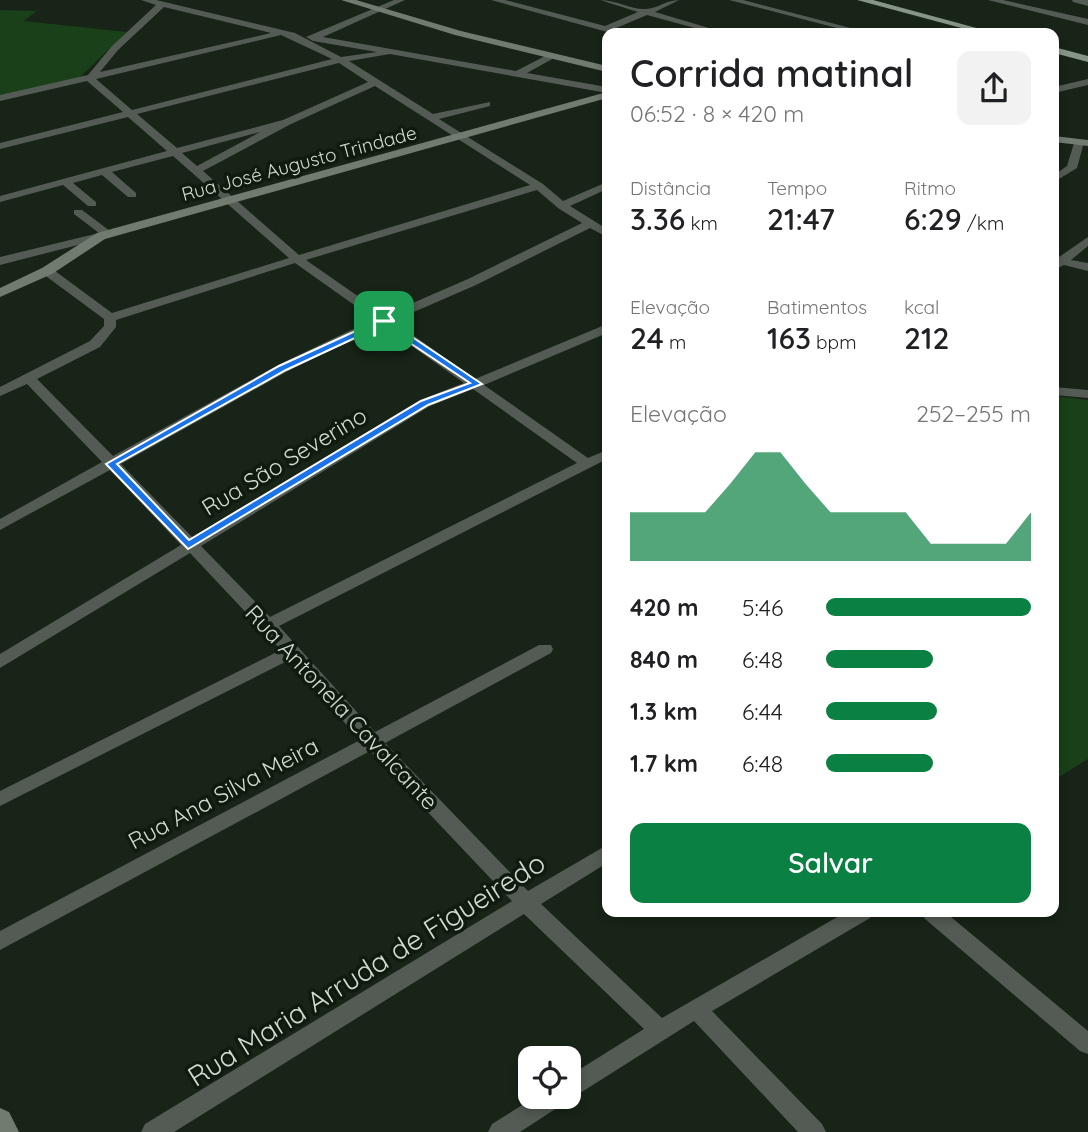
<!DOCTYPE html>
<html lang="pt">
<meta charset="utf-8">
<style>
:root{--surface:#fff;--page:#f2f2f2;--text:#202124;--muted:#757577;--accent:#0b8043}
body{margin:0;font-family:Quicksand,sans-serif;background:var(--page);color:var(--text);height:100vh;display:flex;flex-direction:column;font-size:26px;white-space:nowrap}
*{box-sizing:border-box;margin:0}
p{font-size:23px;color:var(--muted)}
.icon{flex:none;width:38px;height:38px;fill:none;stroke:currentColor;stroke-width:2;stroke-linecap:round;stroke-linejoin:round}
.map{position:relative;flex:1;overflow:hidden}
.details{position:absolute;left:602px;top:28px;width:457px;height:889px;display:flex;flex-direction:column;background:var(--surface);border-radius:14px;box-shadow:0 4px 10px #0003}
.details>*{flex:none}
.buttons{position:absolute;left:518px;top:1046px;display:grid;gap:14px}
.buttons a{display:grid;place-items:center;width:63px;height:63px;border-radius:14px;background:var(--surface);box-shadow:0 4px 10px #0003;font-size:35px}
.pin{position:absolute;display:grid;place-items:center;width:60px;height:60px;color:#fff;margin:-30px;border-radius:14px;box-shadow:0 4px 10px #0006}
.round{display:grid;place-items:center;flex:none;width:74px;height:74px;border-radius:14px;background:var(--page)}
.headline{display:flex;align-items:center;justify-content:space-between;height:119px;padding:0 28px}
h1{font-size:38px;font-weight:600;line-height:52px}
.metrics{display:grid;grid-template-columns:repeat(3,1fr);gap:10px;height:119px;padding:7px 28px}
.metrics div{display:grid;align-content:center}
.metrics b{font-size:30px;font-weight:600}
.metrics small{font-size:19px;font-weight:400}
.metrics p{font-size:19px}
.chart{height:196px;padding:14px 28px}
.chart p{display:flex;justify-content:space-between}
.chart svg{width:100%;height:126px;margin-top:7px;fill:var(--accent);opacity:.7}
.button{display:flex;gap:14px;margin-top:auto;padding:14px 28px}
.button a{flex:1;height:80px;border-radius:14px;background:var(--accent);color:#fff;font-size:28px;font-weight:600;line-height:80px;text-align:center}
ul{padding:0 28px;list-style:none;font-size:23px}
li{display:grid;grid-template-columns:112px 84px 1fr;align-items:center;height:52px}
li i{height:18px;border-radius:9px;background:var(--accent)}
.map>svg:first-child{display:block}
</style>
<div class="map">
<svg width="1088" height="1132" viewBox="0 0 1088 1132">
<rect width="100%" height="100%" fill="#172417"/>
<path fill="#194019" d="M 0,10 L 37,11 L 24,21 L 127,32 L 77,80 L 0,99 Z
M 1054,396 L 1088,400 L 1088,759 L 1054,780 Z"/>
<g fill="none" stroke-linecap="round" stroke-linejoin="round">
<path fill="#545b54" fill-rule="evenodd" d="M 141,0 L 156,0 L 295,33 L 341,57 L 377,52 L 313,41 L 306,37 L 394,0 L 405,0 L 323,37 L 516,71 L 551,53 L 554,54 L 554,58 L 527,73 L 607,87 L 607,93 L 390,54 L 349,61 L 433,114 L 490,102 L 490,106 L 439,119 L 543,184 L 563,201 L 607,182 L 607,189 L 570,206 L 607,229 L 607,237 L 590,228 L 476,285 L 393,321 L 475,379 L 607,324 L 607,333 L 484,385 L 588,458 L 607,450 L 607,459 L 279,626 L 375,732 L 539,645 L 551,645 L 553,649 L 551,653 L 385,743 L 528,891 L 607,845 L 607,863 L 541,904 L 662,1018 L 846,912 L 873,912 L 870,918 L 712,1011 L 822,1124 L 826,1132 L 798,1132 L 694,1021 L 577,1095 L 569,1098 L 566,1097 L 563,1104 L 520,1132 L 488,1132 L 492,1124 L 535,1097 L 569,1097 L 569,1076 L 644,1029 L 524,914 L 174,1132 L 141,1132 L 145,1124 L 512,901 L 370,751 L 0,950 L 0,931 L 360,740 L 289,660 L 0,806 L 0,791 L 281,650 L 190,553 L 0,668 L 0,654 L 181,545 L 110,470 L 0,530 L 0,519 L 102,462 L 27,384 L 0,396 L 0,387 L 90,341 L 104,326 L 104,319 L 43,274 L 43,268 L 51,268 L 112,313 L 289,258 L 173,156 L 112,172 L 136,193 L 136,197 L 128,197 L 102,175 L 73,183 L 96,202 L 96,206 L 88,206 L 63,185 L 0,202 L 0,196 L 167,151 L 128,117 L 0,149 L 0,143 L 123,112 L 87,81 L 0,101 L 0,95 L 88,75 L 112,46 L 156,5 ZM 164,7 L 271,33 L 100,72 L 118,50 ZM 281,35 L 332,59 L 132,110 L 96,79 ZM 339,63 L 368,82 L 283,120 L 177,148 L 137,114 ZM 375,86 L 530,185 L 299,255 L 203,171 L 291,124 ZM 260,132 L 197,166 L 182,153 ZM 537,190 L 558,208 L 582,223 L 468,279 L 385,315 L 306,260 ZM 295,263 L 374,319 L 278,365 L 113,456 L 37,379 L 100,347 L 116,327 L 116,320 ZM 382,325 L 464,383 L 420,400 L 193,538 L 121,464 L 288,371 ZM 473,389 L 577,463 L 270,617 L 201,546 L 430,406 Z
M 491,0 L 505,0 L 605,26 L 638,12 L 600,0 C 616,0 632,10 646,9 C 657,9 666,0 679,0 L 655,12 L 726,33 L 713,33 L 647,15 L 614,29 L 624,33 L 611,33 Z
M 729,0 L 743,0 L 870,33 L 856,33 Z
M 988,0 L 1003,0 L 1088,19 L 1088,25 Z
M 1072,0 L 1088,0 L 1088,6 L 1073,2 Z
M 1088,79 L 1088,85 L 1054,93 L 1054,87 Z
M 1075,140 L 1084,142 L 1077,168 L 1054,182 L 1054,175 L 1067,166 Z
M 74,210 L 82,210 L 114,234 L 105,238 L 0,265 L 0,257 L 99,233 L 74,214 Z
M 1088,237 L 1088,246 L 1071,260 L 1088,263 L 1088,271 L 1064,265 L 1054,270 L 1054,257 L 1059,257 Z
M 1054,387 L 1088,390 L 1088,398 L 1054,395 Z
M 921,912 L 945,912 L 1088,1031 L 1088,1054 L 1080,1051 L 924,918 Z"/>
<path fill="#717b70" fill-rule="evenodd" d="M 341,0 L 356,0 L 461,31 L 607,66 L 607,72 L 455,35 Z
M 607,92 L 607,98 L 105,239 L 52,274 L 0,297 L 0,288 L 42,268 L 97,233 Z
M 1054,136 L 1088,140 L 1088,146 L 1054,142 Z
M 0,1108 L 9,1112 L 19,1132 L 0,1132 Z"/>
<path fill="#879586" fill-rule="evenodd" d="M 857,0 L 873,0 L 995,33 L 980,33 Z
M 1054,47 L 1088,56 L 1088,62 L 1054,53 Z"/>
</g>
<path fill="#1a73e8" stroke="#fff" stroke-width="2" fill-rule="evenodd" d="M 384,318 L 482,384 L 428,405 L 188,549 L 106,464 L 279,366 ZM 383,325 L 470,383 L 421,401 L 189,540 L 117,464 L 286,370 Z"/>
<g text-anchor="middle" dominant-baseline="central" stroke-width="7" stroke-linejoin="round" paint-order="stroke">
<g font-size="19" fill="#d2dbd1" stroke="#0e1b0e">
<text transform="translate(299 163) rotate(-15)">Rua José Augusto Trindade</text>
</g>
<g font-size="23" fill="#d2dbd1" stroke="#0e1b0e">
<text transform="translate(284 461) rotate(-31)">Rua São Severino</text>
<text transform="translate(342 707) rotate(47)">Rua Antonela Cavalcante</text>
<text transform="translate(223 793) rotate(-28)">Rua Ana Silva Meira</text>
</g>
<g font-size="28" fill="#d2dbd1" stroke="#0e1b0e">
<text transform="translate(366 969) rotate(-32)">Rua Maria Arruda de Figueiredo</text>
</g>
</g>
</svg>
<div class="buttons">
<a><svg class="icon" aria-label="locate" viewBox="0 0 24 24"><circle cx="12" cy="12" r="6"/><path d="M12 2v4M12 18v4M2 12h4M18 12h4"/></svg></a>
</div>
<div class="pin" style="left:384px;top:321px;background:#1e9e55"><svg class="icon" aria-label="arrive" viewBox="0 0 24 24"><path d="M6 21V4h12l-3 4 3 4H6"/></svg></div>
<section class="details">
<div class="headline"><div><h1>Corrida matinal</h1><p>06:52 · 8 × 420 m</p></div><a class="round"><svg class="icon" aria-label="share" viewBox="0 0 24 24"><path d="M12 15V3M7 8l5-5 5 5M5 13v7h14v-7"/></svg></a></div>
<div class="metrics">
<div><p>Distância</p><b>3.36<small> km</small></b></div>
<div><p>Tempo</p><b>21:47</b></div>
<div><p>Ritmo</p><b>6:29<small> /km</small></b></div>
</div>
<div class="metrics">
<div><p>Elevação</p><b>24<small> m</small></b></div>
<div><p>Batimentos</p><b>163<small> bpm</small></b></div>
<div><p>kcal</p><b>212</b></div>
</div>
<div class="chart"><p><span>Elevação</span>252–255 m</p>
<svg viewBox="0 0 160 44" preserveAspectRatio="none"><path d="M0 44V27L10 27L20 27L30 27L40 17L50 6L60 6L70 17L80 27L90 27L100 27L110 27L120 38L130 38L140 38L150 38L160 27V44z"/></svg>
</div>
<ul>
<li><b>420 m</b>5:46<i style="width:100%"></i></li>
<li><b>840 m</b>6:48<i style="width:52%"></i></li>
<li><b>1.3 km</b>6:44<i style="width:54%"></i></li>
<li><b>1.7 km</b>6:48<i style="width:52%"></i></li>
</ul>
<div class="button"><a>Salvar</a></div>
</section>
</div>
